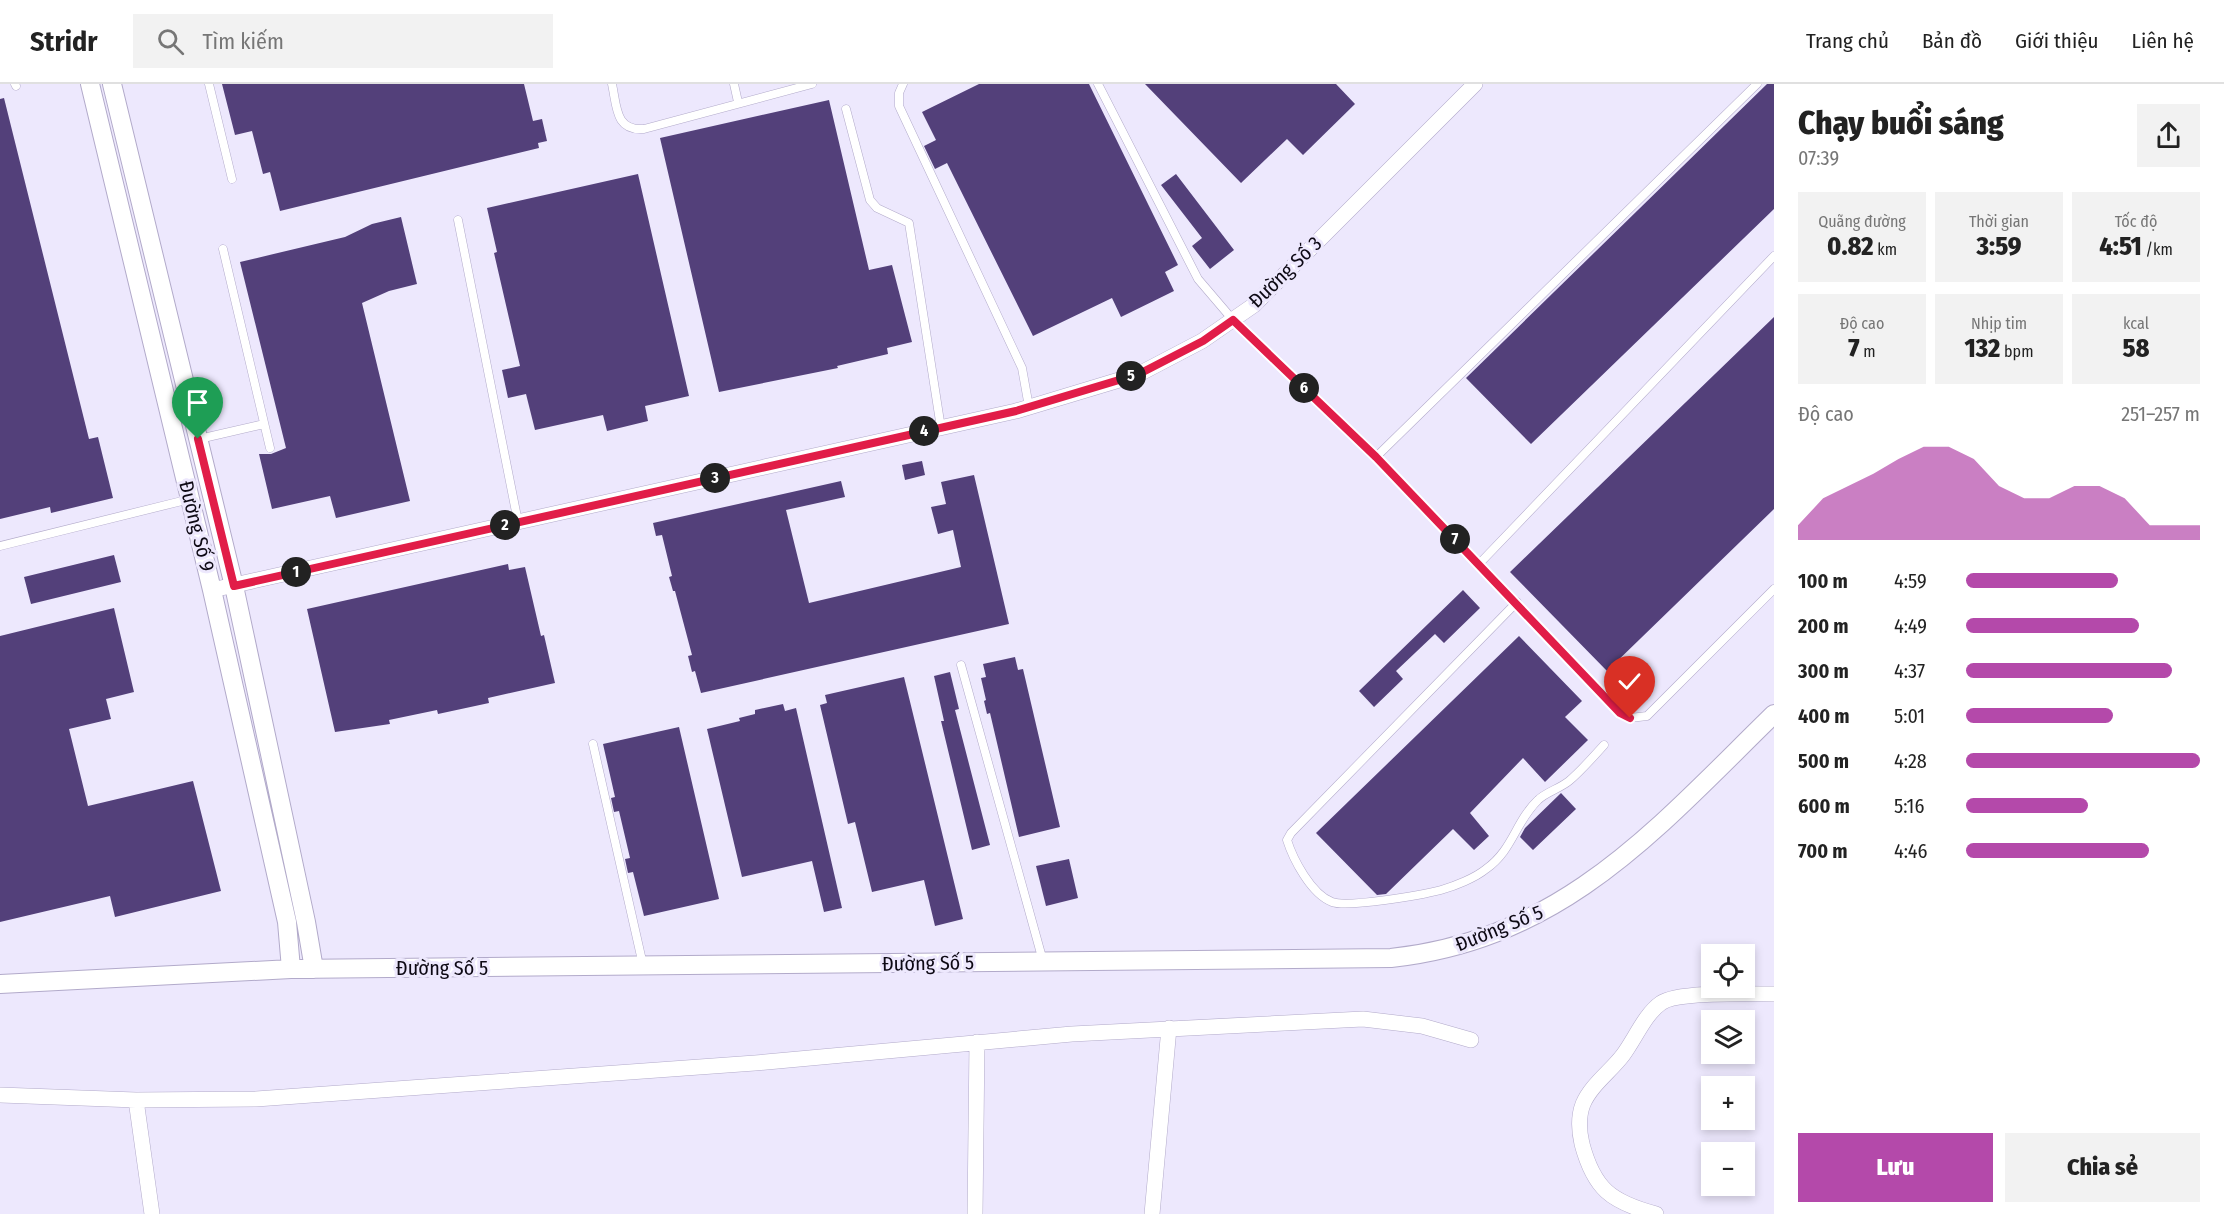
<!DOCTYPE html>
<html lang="vi">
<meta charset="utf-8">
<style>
:root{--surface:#fff;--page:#f2f2f2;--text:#222;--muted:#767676;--line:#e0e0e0;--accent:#b449aa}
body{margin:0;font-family:"Fira Sans Condensed",sans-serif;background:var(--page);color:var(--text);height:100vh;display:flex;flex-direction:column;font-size:22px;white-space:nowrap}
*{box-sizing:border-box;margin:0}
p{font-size:20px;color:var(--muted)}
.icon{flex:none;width:33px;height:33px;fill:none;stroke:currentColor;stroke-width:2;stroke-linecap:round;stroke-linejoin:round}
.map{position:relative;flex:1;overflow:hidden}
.panel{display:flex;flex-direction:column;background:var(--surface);width:450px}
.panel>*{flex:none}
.tools{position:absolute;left:1701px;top:860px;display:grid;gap:12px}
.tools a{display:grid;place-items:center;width:54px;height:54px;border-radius:0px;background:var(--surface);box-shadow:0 3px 9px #0003;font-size:30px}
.pin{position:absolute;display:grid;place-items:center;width:51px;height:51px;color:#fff;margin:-62px -26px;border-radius:50% 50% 50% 0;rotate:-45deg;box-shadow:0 0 6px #0007}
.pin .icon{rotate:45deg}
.km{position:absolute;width:30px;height:30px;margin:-15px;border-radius:50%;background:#222;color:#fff;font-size:16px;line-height:30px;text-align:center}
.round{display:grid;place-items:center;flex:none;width:63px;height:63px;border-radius:0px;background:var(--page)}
.summary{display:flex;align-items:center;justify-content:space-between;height:102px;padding:0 24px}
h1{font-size:33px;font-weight:800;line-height:45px}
.stats{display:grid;grid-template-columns:repeat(3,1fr);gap:9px;height:102px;padding:6px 24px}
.stats div{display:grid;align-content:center;border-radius:0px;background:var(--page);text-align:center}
.stats b{font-size:26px;font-weight:800}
.stats small{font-size:16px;font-weight:400}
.stats p{font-size:16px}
.chart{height:168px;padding:12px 24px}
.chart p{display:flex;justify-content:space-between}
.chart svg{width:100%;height:108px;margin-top:6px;fill:var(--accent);opacity:.7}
.button{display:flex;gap:12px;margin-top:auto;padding:12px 24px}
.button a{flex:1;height:69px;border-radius:0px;background:var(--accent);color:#fff;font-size:24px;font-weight:800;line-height:69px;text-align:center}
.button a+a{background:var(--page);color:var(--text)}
ul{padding:0 24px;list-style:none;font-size:20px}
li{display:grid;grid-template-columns:96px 72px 1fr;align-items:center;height:45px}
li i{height:15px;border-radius:8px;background:var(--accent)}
header{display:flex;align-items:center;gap:36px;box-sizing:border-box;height:84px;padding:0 30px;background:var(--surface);border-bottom:2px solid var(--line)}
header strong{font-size:28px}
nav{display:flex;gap:33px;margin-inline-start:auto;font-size:21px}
.search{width:420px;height:54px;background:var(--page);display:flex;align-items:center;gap:15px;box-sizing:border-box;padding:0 21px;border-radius:0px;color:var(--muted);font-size:22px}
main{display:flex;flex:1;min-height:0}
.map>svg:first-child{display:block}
</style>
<header>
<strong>Stridr</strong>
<div class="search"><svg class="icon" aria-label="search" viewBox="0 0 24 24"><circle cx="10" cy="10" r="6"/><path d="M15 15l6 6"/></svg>Tìm kiếm</div>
<nav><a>Trang chủ</a><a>Bản đồ</a><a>Giới thiệu</a><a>Liên hệ</a></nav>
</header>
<main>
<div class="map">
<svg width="1774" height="1130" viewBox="0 0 1774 1130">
<rect width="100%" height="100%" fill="#ede8fd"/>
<path fill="#53407a" d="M 222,0 L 524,0 L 533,37 L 542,35 L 547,57 L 538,59 L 539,64 L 280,127 L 270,88 L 263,90 L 252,47 L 235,51 Z
M 979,0 L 1089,0 L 1178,181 L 1165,188 L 1174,207 L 1121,233 L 1112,214 L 1033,252 L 947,79 L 935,85 L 924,62 L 936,56 L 922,28 Z
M 1145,0 L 1336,0 L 1355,20 L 1303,71 L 1287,55 L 1241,99 Z
M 1767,0 L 1774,0 L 1774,125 L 1531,360 L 1466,294 Z
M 4,14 L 89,355 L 98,353 L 113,414 L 51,429 L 50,423 L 0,435 L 0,15 Z
M 829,16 L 869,186 L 892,181 L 912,258 L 887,264 L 888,270 L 837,282 L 838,284 L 719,308 L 660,54 Z
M 638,90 L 689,312 L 645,322 L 648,337 L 607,347 L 603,331 L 535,346 L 526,310 L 508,314 L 502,286 L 520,282 L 494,169 L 497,168 L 487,124 Z
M 1176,90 L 1234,166 L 1210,185 L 1192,162 L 1202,154 L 1161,101 Z
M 401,133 L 417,200 L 389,207 L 362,219 L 410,417 L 336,434 L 330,412 L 272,425 L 259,370 L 271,370 L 286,364 L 240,178 L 345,153 L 372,140 Z
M 1774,233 L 1774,425 L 1607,587 L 1510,488 Z
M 922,377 L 925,391 L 905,396 L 902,381 Z
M 974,391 L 1009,540 L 701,609 L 695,587 L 692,588 L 688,572 L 692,571 L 675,507 L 673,507 L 669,493 L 672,492 L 662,451 L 656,452 L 653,439 L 841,397 L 845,413 L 786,426 L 809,519 L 961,483 L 953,446 L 938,450 L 931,423 L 946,420 L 941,398 Z
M 114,471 L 121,498 L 31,520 L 24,493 Z
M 508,480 L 509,486 L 525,483 L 541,552 L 544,551 L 555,599 L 488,614 L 489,619 L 438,630 L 437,626 L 389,636 L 390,640 L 335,648 L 307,525 Z
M 1463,506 L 1480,524 L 1444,559 L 1435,550 L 1396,587 L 1403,595 L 1374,623 L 1359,607 Z
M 114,524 L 134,608 L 106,615 L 111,635 L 69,645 L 88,722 L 193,697 L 221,807 L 115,833 L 110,812 L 0,838 L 0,552 Z
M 1519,552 L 1582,617 L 1565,633 L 1588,656 L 1545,698 L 1523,674 L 1470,729 L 1489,752 L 1474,766 L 1453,745 L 1386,810 L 1377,811 L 1316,749 Z
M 1015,573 L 1018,586 L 1023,585 L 1060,743 L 1019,753 L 990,629 L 987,630 L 984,617 L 986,616 L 981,594 L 986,593 L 983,580 Z
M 950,588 L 959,625 L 955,626 L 990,761 L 972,766 L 941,637 L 944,637 L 934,592 Z
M 904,593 L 963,835 L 935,842 L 924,796 L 872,808 L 855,738 L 848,740 L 820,621 L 827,619 L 825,611 Z
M 783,620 L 785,627 L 796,624 L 842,824 L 824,828 L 812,777 L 742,793 L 707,645 L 740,637 L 739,634 L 755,630 L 755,626 Z
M 679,643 L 719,815 L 644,832 L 633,788 L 628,789 L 625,775 L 630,774 L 619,727 L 614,728 L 611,714 L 615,713 L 603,660 Z
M 1561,709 L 1576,725 L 1533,766 L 1520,753 L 1525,744 Z
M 1069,775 L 1078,814 L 1046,822 L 1036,782 Z"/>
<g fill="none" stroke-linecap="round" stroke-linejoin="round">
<g stroke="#b2aaca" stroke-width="9">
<path id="service" d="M 15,0 L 16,2
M 209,0 L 232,95
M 612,0 C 617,23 615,47 644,45 L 812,0
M 734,0 L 738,18
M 903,0 L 899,9 L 899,22 L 1022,284 L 1029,323
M 1098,0 L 1198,195 L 1233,236 L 1376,373 L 1620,629 L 1630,634 L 1647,632 L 1774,505
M 846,25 L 870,116 L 877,124 L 909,139 L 941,344
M 458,136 L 518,438
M 223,165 L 270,364
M 199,355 L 264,340
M 1376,373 L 1757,0
M 0,462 L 190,415
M 1479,480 L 1774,172
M 1517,518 L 1291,749 L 1287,756 C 1293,775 1311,810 1332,818 C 1347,824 1422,811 1441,806 C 1455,802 1475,794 1486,785 C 1513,766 1515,738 1538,716 C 1546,708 1559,705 1569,697 C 1581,687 1593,673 1604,661
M 961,581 L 1043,877
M 593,660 L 643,881"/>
</g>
<g stroke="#b2aaca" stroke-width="16">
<path id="minor" d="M 212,506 L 1016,327 L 1139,290 L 1202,257 L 1254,221 L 1475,0
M 0,1011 L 136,1016 L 256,1015 L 755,979 L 1072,950 L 1363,935 L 1422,942 L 1471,956
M 136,1016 L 152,1130
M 975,1130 L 977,958
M 1152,1130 L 1169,944
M 1656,1130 C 1611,1118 1594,1105 1582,1060 C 1579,1047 1578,1033 1583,1020 C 1591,1001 1611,987 1623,971 C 1635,955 1645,930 1661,919 C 1677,907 1751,910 1774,910"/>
</g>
<g stroke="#b2aaca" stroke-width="20">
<path id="tertiary" d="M 90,0 L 212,506 L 287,838 L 291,885
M 112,0 L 234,502 L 306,838 L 314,885
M 0,900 L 291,885 L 1391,874 C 1564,855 1657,744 1774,630"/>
</g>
<use href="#service" stroke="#fff" stroke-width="8"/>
<use href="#minor" stroke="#fff" stroke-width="15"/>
<use href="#tertiary" stroke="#fff" stroke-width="18"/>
</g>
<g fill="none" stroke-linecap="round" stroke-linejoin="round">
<g stroke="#fff" stroke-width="12">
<path id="route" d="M 198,355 L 234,502 L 1016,327 L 1139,290 L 1203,257 L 1233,236 L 1376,373 L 1620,629 L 1630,634"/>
</g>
<use href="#route" stroke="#e11d48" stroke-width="8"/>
</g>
<g text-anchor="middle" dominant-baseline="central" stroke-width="6" stroke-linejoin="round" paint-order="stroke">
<g font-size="20" fill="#0d0914" stroke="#ede8fd">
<text transform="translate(1285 188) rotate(-44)">Đường Số 3</text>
<text transform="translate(197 442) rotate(76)">Đường Số 9</text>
<text transform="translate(1499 844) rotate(-22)">Đường Số 5</text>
<text transform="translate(928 879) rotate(-1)">Đường Số 5</text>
<text x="442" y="884">Đường Số 5</text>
</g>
</g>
</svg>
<div class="tools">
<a><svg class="icon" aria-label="locate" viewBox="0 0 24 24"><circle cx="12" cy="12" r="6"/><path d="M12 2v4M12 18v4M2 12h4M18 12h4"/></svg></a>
<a><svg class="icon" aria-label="layers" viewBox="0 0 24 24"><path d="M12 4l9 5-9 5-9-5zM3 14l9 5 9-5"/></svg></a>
<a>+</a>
<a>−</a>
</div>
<div class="pin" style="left:198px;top:355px;background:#1e9e55"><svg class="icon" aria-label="arrive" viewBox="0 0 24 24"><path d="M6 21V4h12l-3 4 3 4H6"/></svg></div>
<div class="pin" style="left:1630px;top:634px;background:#d93025"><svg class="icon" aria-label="check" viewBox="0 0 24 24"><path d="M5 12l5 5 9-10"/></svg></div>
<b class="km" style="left:296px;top:488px">1</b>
<b class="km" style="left:505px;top:441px">2</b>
<b class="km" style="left:715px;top:394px">3</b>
<b class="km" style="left:924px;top:347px">4</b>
<b class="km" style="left:1131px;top:292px">5</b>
<b class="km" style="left:1304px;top:304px">6</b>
<b class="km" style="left:1455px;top:455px">7</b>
</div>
<section class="panel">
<div class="summary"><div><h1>Chạy buổi sáng</h1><p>07:39</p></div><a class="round"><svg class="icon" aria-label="share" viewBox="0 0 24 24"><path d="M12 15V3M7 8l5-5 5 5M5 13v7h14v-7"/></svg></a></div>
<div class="stats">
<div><p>Quãng đường</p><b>0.82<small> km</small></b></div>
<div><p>Thời gian</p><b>3:59</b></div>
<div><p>Tốc độ</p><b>4:51<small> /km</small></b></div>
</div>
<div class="stats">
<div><p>Độ cao</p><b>7<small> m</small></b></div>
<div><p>Nhịp tim</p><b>132<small> bpm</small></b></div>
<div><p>kcal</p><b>58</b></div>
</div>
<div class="chart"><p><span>Độ cao</span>251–257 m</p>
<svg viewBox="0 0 160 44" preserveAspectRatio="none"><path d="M0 44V38L10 27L20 22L30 17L40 11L50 6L60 6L70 11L80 22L90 27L100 27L110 22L120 22L130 27L140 38L150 38L160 38V44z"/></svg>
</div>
<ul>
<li><b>100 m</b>4:59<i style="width:65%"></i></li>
<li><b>200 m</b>4:49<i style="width:74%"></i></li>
<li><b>300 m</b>4:37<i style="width:88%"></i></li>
<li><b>400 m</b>5:01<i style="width:63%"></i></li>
<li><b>500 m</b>4:28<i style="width:100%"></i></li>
<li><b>600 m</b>5:16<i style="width:52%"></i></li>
<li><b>700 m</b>4:46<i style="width:78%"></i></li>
</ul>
<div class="button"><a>Lưu</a><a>Chia sẻ</a></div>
</section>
</main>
